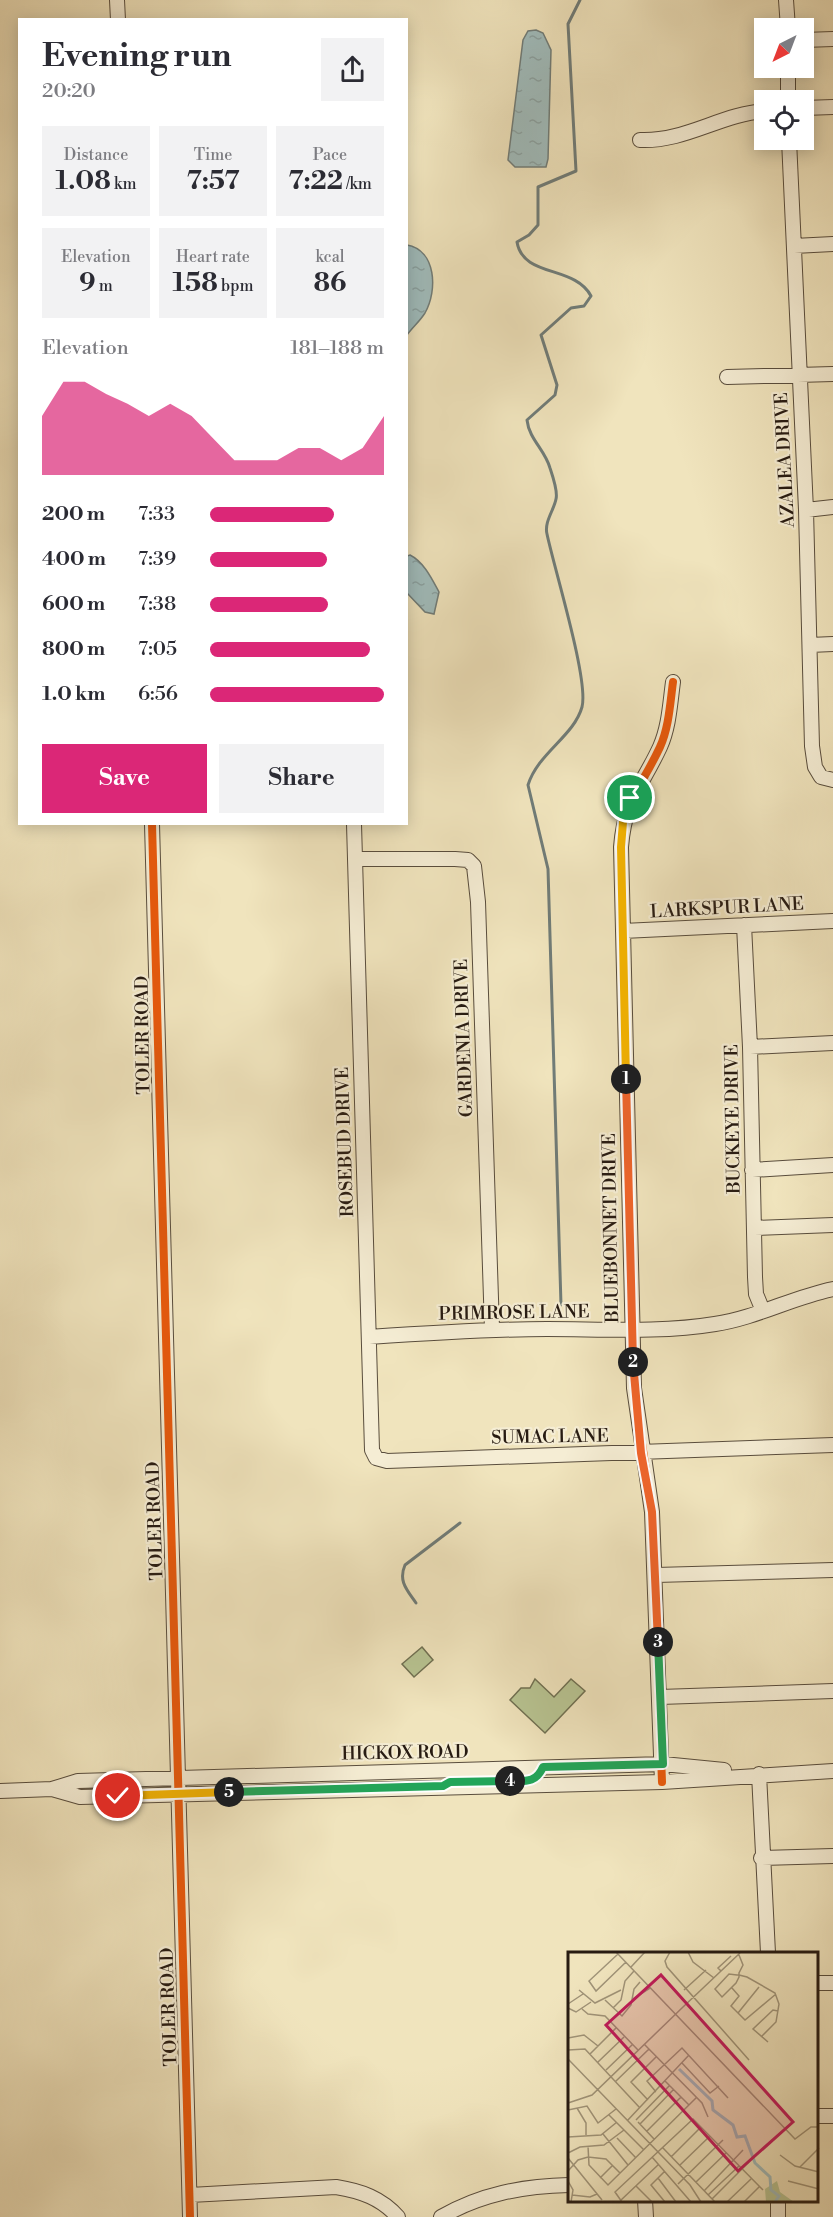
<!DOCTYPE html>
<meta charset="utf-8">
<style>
:root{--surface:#fff;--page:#f2f2f3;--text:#2b2b33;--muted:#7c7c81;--accent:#db2777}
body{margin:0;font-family:"Libre Bodoni",serif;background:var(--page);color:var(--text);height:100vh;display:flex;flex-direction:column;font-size:22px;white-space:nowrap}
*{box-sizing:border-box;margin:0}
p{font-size:20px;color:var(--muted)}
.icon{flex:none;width:33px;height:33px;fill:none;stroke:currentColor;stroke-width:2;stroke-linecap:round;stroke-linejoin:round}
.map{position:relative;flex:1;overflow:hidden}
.side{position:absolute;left:18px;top:18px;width:390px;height:807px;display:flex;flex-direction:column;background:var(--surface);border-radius:0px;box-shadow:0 3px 15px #0003}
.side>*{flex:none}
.needle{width:39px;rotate:222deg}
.fabs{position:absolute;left:754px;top:18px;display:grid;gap:12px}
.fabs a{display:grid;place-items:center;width:60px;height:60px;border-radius:0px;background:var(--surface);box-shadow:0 3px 15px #0003;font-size:30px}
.pin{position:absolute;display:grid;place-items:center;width:51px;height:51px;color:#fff;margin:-26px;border:3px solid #fff;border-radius:50%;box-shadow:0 2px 6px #0007}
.km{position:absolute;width:30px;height:30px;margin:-15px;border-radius:50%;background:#222;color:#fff;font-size:16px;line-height:30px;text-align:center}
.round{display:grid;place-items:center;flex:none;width:63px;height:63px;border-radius:0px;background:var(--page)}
.overview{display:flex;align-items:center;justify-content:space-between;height:102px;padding:0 24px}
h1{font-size:33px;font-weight:700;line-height:45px}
.stats{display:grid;grid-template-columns:repeat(3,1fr);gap:9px;height:102px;padding:6px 24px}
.stats div{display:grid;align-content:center;border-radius:0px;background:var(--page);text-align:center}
.stats b{font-size:26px;font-weight:700}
.stats small{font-size:16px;font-weight:400}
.stats p{font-size:16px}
.chart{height:168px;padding:12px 24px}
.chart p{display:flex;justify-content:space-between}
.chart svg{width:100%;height:108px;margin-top:6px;fill:var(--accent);opacity:.7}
.button{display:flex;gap:12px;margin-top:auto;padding:12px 24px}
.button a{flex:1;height:69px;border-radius:0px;background:var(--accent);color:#fff;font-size:24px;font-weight:700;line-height:69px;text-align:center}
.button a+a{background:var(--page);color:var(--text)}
ul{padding:0 24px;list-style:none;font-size:20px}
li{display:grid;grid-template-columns:96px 72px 1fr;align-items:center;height:45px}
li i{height:15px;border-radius:8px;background:var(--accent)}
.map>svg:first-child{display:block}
</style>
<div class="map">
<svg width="833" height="2217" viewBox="0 0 833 2217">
<defs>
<pattern id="water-ripples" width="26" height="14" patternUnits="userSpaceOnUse" patternTransform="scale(1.5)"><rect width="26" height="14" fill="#a0bcbc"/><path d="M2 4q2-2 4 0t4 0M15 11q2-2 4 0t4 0" fill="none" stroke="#8aa1a1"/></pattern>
</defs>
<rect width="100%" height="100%" fill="#f0e4bd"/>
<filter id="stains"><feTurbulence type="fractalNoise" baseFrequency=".00333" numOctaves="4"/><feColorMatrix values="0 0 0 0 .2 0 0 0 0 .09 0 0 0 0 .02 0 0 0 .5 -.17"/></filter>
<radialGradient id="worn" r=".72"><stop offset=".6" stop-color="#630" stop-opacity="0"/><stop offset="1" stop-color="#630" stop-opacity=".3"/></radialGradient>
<path fill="#b8c492" stroke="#707052" stroke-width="1.5" d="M 422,1647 L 433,1660 L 414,1677 L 402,1664 Z
M 535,1679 L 554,1697 L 571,1679 L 585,1691 L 545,1733 L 510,1700 L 521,1688 L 530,1688 Z"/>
<path fill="url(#water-ripples)" stroke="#707c78" stroke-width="1.5" d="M 536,30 L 543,33 L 551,50 L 548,159 L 546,167 L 515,167 L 508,160 L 523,40 L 528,31 Z
M 407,245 C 436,250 438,290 425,313 C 420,321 412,328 407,335 Z
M 410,555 C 424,562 432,579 439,592 L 434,614 L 425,612 L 407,593 L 407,556 Z"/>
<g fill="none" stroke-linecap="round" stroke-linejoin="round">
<path stroke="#707c78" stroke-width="3" d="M 561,1305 L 548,869 L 528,785 C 538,753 574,736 582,707 C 589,680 554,568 547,534 C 544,522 554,510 556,499 C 558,491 553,477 550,468 C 545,450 529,439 527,420 L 555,395 L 557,385 L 541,335 L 571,308 L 584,306 L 591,296 C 575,265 523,278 517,242 L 529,235 L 538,225 L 538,187 L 576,171 L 568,24 L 580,0
M 416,1603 C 407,1590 398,1581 405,1565 L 460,1523"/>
<g stroke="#594d3d" stroke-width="16">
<path id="minor" d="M 117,0 L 118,20
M 786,0 L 788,28
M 804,40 L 833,39
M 788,100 L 788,68
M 804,108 L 833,107
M 640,140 C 685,142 721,114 765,111
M 789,140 L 806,510 L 812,746 L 815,767 L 821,777 L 833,780
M 794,246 L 833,244
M 727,377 L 833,374
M 806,510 L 833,507
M 810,645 L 833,644
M 152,824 L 190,2217
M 354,824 L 372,1450 L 376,1458 L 387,1461 L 833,1445
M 355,859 L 455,859 L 468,860 L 474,866 L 478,902 L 492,1329
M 744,925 L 750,1047 L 755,1277 L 756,1294 L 763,1311
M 623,931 L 833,921
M 750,1047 L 833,1043
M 752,1170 L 833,1165
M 754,1228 L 833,1225
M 369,1337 C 428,1333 487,1329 547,1329 C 602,1329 661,1333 715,1324 C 756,1318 793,1297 833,1289
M 656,1575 L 833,1570
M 660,1697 L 833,1691
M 759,1774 L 768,1953
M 662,1782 L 652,1512 L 634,1388 L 621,847 C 625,798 641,788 660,747 C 669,727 670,704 673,682
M 52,1789 L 80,1797 L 662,1782 L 833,1771
M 0,1791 L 52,1789 L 78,1781 L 663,1764 L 724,1770
M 761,1858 L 833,1856
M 816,1983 L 833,1983
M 816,2116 L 833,2116
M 190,2195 L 336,2187 C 361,2191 381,2198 398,2217
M 645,2200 L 646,2217
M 778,2200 L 778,2217
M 441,2217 C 481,2194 523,2186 569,2185"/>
</g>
<use href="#minor" stroke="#f5edd4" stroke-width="14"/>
<g stroke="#f5edd4" stroke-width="11">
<path id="cycleway" d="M 152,824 L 190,2217
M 662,1782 L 652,1512 L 634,1388 L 621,847 C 625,798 641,788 660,747 C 669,727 670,704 673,682"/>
</g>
<use href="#cycleway" stroke="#e8590c" stroke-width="8"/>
</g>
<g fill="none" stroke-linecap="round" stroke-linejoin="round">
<g stroke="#fff" stroke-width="12">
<path id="split-1" d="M 626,1079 L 621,847 L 623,822 L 630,798"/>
</g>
<g stroke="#fff" stroke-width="12">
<path id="split-2" d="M 626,1079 L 633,1362"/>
</g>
<g stroke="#fff" stroke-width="12">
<path id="split-3" d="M 633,1362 L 641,1453 L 652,1512 L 658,1642"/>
</g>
<g stroke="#fff" stroke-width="12">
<path id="split-4" d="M 510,1781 C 526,1781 536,1783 543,1767 L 663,1764 L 658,1642"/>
</g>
<g stroke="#fff" stroke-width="12">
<path id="split-5" d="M 229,1792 L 443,1786 L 450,1782 L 510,1781"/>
</g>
<g stroke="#fff" stroke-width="12">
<path id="split-6" d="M 118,1796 L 229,1792"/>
</g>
<use href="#split-1" stroke="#f5b400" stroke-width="8"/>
<use href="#split-2" stroke="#f0652b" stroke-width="8"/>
<use href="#split-3" stroke="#f0652b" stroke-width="8"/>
<use href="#split-4" stroke="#22a559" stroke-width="8"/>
<use href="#split-5" stroke="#22a559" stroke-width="8"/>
<use href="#split-6" stroke="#f5b400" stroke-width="8"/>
</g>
<g text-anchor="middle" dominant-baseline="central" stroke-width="4.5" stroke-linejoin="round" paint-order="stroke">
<g font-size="18" fill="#271b12" stroke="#f5edd4">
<text transform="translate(785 460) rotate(-93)">AZALEA DRIVE</text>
<text transform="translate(727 908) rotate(-3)">LARKSPUR LANE</text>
<text transform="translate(143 1035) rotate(-91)">TOLER ROAD</text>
<text transform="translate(464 1038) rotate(-92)">GARDENIA DRIVE</text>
<text transform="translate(733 1119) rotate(-91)">BUCKEYE DRIVE</text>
<text transform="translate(345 1142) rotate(-92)">ROSEBUD DRIVE</text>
<text transform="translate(611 1228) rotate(-91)">BLUEBONNET DRIVE</text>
<text transform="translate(514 1313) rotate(-1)">PRIMROSE LANE</text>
<text transform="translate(550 1437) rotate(-1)">SUMAC LANE</text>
<text transform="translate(155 1521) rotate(-92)">TOLER ROAD</text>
<text transform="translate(405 1753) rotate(-1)">HICKOX ROAD</text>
<text transform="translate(169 2007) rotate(-92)">TOLER ROAD</text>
</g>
</g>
<g transform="translate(568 1952)">
<rect width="250" height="250" fill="#f0e4bd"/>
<path d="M 209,229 L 212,240 L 226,250 L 198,250 L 197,237 Z" fill="#b8c492"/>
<path fill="none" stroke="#a0bcbc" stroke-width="3" d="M 111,117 L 144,149 L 145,158 L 165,173 L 169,185 L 177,184 L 187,211 L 202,225 L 203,238 L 211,244 L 207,250"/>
<path fill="none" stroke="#a09479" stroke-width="1.5" d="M 48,0 L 227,187 L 243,175 L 251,175M 102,0 L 97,9 L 99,15 L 181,108M 120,0 L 125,10 L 146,26M 50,2 L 21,29 L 28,39 L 58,10M 171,3 L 175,13 L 171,21 L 171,25 L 168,31 L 154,45 L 147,37 L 161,22 L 169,23 L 171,23 L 179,25 L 207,41 L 211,52 L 208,70 L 193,85M 63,15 L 77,0M 153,19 L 150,16 L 163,4M 164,36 L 171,44 L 163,54 L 177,68 L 208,42M 11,38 L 27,51 L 53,38M 116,38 L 138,18M 65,47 L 82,36M 37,48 L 54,64 L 63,53 L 66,37 L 72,30M 0,52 L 15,42M 115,55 L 172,1M 0,56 L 8,60 L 23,50M 45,56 L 53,48 L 57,29 L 66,19M 14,57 L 20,62 L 37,64 L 70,98M 170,61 L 191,35M 0,86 L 16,83 L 30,94M 200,90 L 185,77 L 205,58 L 210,59M 76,92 L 134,151 L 140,165M 0,98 L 17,97 L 72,156M 22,102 L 48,76M 0,107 L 122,233 L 133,250M 30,110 L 56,85M 114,111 L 142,141 L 151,134M 38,118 L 65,92M 97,129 L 121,153M 47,130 L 81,97M 88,140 L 79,129 L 114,96 L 160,146M 80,148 L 63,130 L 88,105M 0,151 L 24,143 L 115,55M 9,156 L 18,171 L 18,183M 0,158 L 19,154 L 30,171 L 48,157M 41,163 L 76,198M 68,168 L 102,133M 59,169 L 121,103M 70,170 L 86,187M 72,172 L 106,137M 79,179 L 113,145M 35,182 L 60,213M 0,185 L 33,183 L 49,170M 49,186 L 68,206M 20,194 L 21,213 L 40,233 L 129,145M 95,196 L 147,250M 0,201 L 12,195 L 36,193 L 56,178M 212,203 L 227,214 L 251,220M 84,205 L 123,250M 103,205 L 133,175M 0,206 L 34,248M 112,213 L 142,184M 232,215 L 251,196M 0,219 L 10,208 L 20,205 L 38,207 L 52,221M 32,226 L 45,213M 90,226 L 108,250M 0,229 L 5,238 L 3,250M 220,229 L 251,237M 128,230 L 158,201M 110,232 L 155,188M 68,234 L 84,250M 136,239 L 175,198M 4,243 L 22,245 L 29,242M 140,243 L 171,214M 144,247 L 181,210M 52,249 L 91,212M 54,250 L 47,240 L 125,167 L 195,238M 97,250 L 83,233 L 97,219M 159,250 L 183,227M 176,250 L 191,235"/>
<path fill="#c2185b" fill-opacity="0.15" stroke="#c2185b" stroke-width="3" d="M 93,23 L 225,170 L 170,219 L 38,73 Z"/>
<rect width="250" height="250" fill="none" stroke="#271b12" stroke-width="3"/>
</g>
<rect width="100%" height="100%" filter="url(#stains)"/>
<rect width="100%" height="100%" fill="url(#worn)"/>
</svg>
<div class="fabs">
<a><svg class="needle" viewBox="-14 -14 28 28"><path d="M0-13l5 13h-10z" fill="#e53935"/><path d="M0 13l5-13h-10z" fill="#7c7c81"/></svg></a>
<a><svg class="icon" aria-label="locate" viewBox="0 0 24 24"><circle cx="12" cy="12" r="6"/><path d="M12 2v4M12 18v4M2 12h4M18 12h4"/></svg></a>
</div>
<div class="pin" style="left:630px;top:798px;background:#1e9e55"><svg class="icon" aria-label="arrive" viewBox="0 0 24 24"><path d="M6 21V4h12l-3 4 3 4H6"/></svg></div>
<div class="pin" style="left:118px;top:1796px;background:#d93025"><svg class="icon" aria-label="check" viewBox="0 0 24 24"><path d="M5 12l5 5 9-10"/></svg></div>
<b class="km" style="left:626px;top:1079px">1</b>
<b class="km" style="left:633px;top:1362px">2</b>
<b class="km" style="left:658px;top:1642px">3</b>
<b class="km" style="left:510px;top:1781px">4</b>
<b class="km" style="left:229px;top:1792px">5</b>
<section class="side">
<div class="overview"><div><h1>Evening run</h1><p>20:20</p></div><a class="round"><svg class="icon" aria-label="share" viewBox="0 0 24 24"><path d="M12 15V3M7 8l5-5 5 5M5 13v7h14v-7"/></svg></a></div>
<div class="stats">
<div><p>Distance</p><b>1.08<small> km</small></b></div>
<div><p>Time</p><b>7:57</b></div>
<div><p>Pace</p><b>7:22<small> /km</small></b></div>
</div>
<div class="stats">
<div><p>Elevation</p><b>9<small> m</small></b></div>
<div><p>Heart rate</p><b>158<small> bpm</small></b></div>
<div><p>kcal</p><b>86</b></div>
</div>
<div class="chart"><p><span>Elevation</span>181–188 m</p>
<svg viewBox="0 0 160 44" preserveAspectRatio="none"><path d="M0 44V20L10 6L20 6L30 11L40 15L50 20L60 15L70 20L80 29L90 38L100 38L110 38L120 33L130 33L140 38L150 33L160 20V44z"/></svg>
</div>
<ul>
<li><b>200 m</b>7:33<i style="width:71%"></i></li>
<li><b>400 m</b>7:39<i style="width:67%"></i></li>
<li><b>600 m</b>7:38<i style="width:68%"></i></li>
<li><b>800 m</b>7:05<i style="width:92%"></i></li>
<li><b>1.0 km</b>6:56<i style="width:100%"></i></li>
</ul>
<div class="button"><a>Save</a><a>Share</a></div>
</section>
</div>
